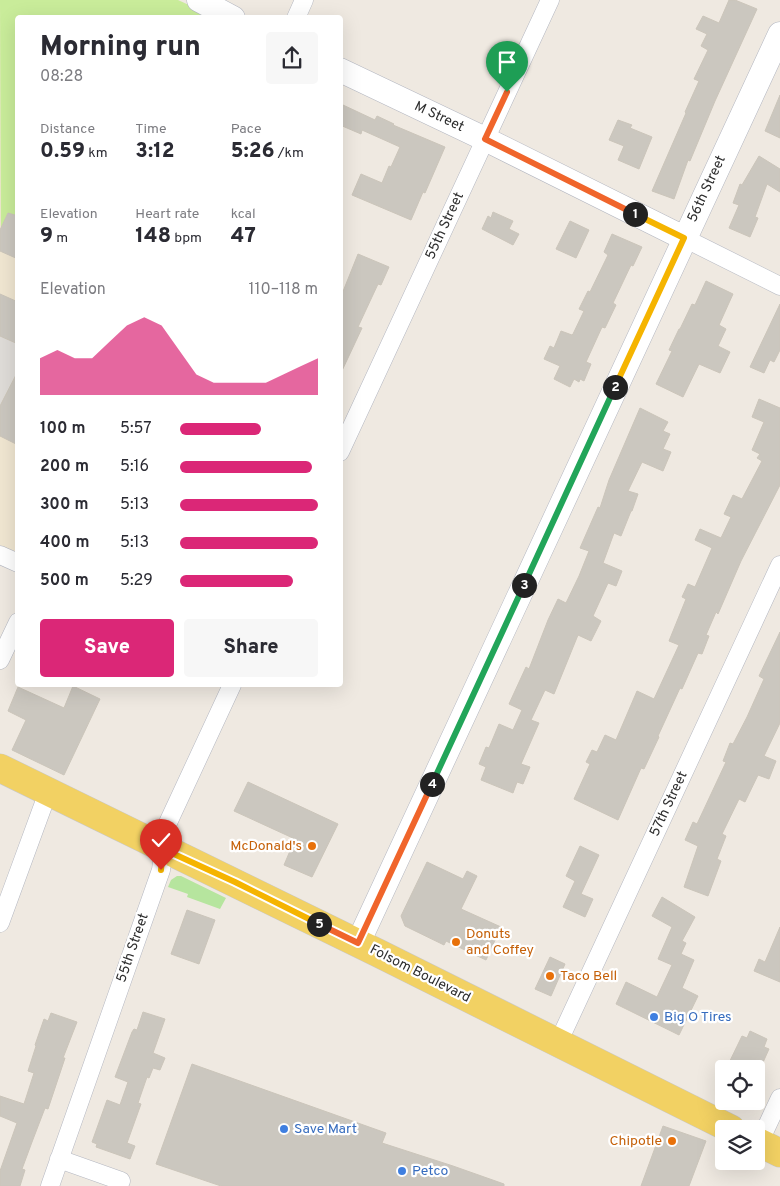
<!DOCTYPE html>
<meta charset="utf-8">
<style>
:root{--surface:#fff;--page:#f7f7f7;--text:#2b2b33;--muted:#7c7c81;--accent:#db2777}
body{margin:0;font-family:Overpass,sans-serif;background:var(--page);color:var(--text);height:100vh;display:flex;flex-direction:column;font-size:19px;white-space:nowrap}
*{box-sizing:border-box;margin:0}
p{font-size:16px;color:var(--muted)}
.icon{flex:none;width:28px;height:28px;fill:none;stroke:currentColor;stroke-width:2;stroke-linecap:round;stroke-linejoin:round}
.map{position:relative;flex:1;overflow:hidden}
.drawer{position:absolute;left:15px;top:15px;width:328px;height:672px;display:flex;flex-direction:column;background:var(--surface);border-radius:5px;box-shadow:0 5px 20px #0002}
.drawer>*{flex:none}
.fabs{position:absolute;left:715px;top:1060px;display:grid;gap:10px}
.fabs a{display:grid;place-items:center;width:50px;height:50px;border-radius:5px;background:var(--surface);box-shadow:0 5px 20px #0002;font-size:25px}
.pin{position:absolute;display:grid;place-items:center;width:42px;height:42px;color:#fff;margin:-51px -21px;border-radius:50% 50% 50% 0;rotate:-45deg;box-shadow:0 0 5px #0007}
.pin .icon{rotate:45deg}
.km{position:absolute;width:25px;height:25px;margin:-12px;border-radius:50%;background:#222;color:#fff;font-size:14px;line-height:25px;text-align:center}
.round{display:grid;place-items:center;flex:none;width:52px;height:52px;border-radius:5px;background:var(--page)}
.overview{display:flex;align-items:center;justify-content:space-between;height:85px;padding:0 25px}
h1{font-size:28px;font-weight:800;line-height:38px}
.figures{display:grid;grid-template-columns:repeat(3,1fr);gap:8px;height:85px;padding:5px 25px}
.figures div{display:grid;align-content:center}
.figures b{font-size:21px;font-weight:800}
.figures small{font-size:14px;font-weight:400}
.figures p{font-size:14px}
.chart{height:140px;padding:10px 25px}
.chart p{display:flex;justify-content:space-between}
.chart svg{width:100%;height:90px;margin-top:5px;fill:var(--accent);opacity:.7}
.cta{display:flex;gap:10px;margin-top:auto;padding:10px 25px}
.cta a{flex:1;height:58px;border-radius:5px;background:var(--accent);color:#fff;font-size:20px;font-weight:800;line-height:58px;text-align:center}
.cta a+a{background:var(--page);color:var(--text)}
ul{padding:0 25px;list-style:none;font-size:16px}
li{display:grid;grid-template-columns:80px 60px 1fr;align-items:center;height:38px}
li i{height:12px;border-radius:6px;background:var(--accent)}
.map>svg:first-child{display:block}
</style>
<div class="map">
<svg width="780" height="1186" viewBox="0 0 780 1186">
<rect width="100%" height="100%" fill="#efe9e1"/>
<path fill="#f0e6d1" d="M 0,0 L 178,0 L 18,18 L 17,553 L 0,545 Z"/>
<path fill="#b6e59e" d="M 177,876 L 181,876 L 226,898 L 220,909 L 187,897 L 188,894 L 168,887 L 171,880 Z"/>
<path fill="#c9ec9a" d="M 0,0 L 178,0 L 215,17 L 18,18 L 17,216 L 8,213 L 1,229 Z"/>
<path fill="#dfdcd8" d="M 0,336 L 17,344 L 18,371 L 0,406 Z"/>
<path fill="#cbc7bf" stroke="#cbc5ba" d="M 729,0 L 735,0 L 757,9 L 715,101 L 690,161 L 688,160 L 674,199 L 652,191 L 686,113 L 685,112 L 699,81 L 694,79 L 708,50 L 701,46 L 707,34 L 696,29 L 703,16 L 719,23 Z
M 780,95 L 780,138 L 765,131 Z
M 343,105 L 375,120 L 377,116 L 394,124 L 393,125 L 445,147 L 425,193 L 423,192 L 411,220 L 352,195 L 361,174 L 382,183 L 389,166 L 391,167 L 400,147 L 362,130 L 361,134 L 340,125 L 340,112 Z
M 618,120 L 632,125 L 630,128 L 652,137 L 639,169 L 618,160 L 624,146 L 609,140 Z
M 759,156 L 780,169 L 780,192 L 767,184 L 755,217 L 758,218 L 750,237 L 729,228 L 739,205 L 733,203 L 740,184 L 742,185 Z
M 493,212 L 513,221 L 509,229 L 519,234 L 513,245 L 482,229 L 488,216 L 491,218 Z
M 8,213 L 18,216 L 18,259 L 0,251 L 0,230 Z
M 570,221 L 589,230 L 576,258 L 556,249 Z
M 612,234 L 642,247 L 633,266 L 631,265 L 613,303 L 616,305 L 605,328 L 602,327 L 586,362 L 591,364 L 584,381 L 580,379 L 579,382 L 574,379 L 570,387 L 554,379 L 560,366 L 544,359 L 550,346 L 554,348 L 561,331 L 572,335 L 573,334 L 584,311 L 579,309 L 588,291 L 590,292 L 608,255 L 604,252 Z
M 358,254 L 389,267 L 381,285 L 378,284 L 358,327 L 362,328 L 340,375 L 340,299 Z
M 706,281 L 733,294 L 719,325 L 726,329 L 718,346 L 730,352 L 720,373 L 699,364 L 683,397 L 656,384 L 672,351 L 669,350 L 679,329 L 680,329 L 692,304 L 695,305 Z
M 0,294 L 18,302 L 18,344 L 0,336 Z
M 780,304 L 780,350 L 774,362 L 770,360 L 764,373 L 750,367 Z
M 18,371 L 18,445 L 0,436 L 0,406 Z
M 759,399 L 780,408 L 780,485 L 741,561 L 718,614 L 716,612 L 706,635 L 709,636 L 702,654 L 698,653 L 682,689 L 680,688 L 658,736 L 659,737 L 644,769 L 641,768 L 618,820 L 574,799 L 590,764 L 586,762 L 592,750 L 597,752 L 605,735 L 616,740 L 637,691 L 654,699 L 679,645 L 669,641 L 686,599 L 682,597 L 688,584 L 695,587 L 712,548 L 695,540 L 700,529 L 721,538 L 731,517 L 724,514 L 733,495 L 742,499 L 762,461 L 757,458 L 760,454 L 752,450 L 764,422 L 752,417 Z
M 640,408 L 668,422 L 663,431 L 670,434 L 663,449 L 671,452 L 663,471 L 642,462 L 628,491 L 638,494 L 632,511 L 631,511 L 621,536 L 614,533 L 603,563 L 622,571 L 616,586 L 608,583 L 593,616 L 601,621 L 591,641 L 578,635 L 554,694 L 545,690 L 531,720 L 539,723 L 521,764 L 530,767 L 523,784 L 517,782 L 513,793 L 481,780 L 486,767 L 479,764 L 486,747 L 489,748 L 499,724 L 513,730 L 522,710 L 509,704 L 526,667 L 529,669 L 548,620 L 558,599 L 566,603 L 579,576 L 589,551 L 580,548 L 598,507 L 600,508 L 609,480 Z
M 780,632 L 780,723 L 764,756 L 776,761 L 769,779 L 758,775 L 745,802 L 739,799 L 722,834 L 726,836 L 717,859 L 721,861 L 708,896 L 684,887 L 698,846 L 685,840 L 693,822 L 697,824 L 726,762 L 723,761 L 730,743 L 733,744 L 747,717 L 764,679 L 759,676 Z
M 73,686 L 100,699 L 64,775 L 12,750 L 26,720 L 8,711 L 18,687 L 64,708 Z
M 248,782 L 338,824 L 312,877 L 284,865 L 295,839 L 234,811 Z
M 580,846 L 599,855 L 581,894 L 593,899 L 585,917 L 563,907 L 575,881 L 566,876 Z
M 427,862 L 463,879 L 467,871 L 477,876 L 461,909 L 501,927 L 486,960 L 446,941 L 444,945 L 405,926 L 401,916 Z
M 662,897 L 695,917 L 682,941 L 686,943 L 681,954 L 694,960 L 682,988 L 698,996 L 679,1035 L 616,1004 L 626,982 L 657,997 L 672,965 L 658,959 L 672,927 L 652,916 Z
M 187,910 L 215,920 L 199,964 L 171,954 Z
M 780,927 L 780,982 L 754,971 L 759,959 L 765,962 Z
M 550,957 L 565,964 L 551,996 L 535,989 Z
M 143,1012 L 165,1019 L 153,1053 L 165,1058 L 160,1070 L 153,1068 L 149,1078 L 147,1077 L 138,1103 L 141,1104 L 127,1143 L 135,1146 L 130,1159 L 96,1147 L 97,1144 L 92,1142 L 107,1100 L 120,1105 L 128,1082 L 115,1077 L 132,1032 L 134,1029 L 137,1030 Z
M 51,1013 L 77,1022 L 63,1058 L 65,1058 L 48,1109 L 45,1108 L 32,1142 L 22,1169 L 25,1170 L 20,1186 L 0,1186 L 0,1171 L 17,1123 L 0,1116 L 0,1096 L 24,1104 L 34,1073 L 28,1071 L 36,1046 L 35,1045 L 44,1019 L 48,1021 Z
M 750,1031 L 767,1039 L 764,1047 L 769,1049 L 760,1069 L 726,1069 L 742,1036 L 747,1038 Z
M 192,1064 L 386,1133 L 382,1143 L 453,1166 L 504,1184 L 504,1186 L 221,1186 L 156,1164 Z
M 663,1126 L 706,1141 L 689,1186 L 641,1186 Z"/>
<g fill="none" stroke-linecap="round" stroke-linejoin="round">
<g stroke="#b4b7c1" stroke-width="19">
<path id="street" d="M 296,18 L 304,0
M 684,238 L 780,286
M 340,452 L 550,0
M 0,555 L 18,563
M 0,660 L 18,622
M 0,923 L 48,792
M 558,1043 L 780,565
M 759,1143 L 780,1098
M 59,1159 L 121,1181
M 50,1186 L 161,870 L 166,827 L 232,685"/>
</g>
<g stroke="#b4b7c1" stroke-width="25">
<path id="secondary" d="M 199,0 L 233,18
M 340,70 L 485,139 L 684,238
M 358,943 L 780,34"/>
</g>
<g stroke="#c9c9c9" stroke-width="29">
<path id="primary" d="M 0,768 L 378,953 L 731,1129
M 756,1141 L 780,1153"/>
</g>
<use href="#street" stroke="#fff" stroke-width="18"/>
<use href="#secondary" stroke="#fff" stroke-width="24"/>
<use href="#primary" stroke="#f2d163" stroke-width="28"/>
</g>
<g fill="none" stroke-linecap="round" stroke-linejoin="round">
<g stroke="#fff" stroke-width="10">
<path id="split-1" d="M 507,92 L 485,139 L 635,214"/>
</g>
<g stroke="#fff" stroke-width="10">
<path id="split-2" d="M 615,387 L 684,238 L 635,214"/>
</g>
<g stroke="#fff" stroke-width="10">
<path id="split-3" d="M 524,585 L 615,387"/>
</g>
<g stroke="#fff" stroke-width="10">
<path id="split-4" d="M 432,784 L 524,585"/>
</g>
<g stroke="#fff" stroke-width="10">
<path id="split-5" d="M 319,924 L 358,943 L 432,784"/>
</g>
<g stroke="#fff" stroke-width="10">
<path id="split-6" d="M 161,870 L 163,849 L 235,882 L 319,924"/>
</g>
<use href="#split-1" stroke="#f0652b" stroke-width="6"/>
<use href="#split-2" stroke="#f5b400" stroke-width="6"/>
<use href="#split-3" stroke="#22a559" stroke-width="6"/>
<use href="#split-4" stroke="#22a559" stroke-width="6"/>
<use href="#split-5" stroke="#f0652b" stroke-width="6"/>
<use href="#split-6" stroke="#f5b400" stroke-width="6"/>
</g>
<g fill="#e8710a" stroke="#fff" stroke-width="2">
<circle cx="312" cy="846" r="5"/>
<circle cx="456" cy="942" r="5"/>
<circle cx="550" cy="976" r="5"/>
<circle cx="672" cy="1141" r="5"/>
</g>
<g fill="#3f7fe0" stroke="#fff" stroke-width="2">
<circle cx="654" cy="1017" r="5"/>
<circle cx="284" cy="1129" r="5"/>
<circle cx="402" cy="1171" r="5"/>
</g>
<g text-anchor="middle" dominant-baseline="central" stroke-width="4.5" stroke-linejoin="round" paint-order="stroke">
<g font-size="14" fill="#2e2e2e" stroke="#fff">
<text transform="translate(439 117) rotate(25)">M Street</text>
<text transform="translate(707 189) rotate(-65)">56th Street</text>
<text transform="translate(445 226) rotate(-65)">55th Street</text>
<text transform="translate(669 804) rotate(-65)">57th Street</text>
<text transform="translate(133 948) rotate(-71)">55th Street</text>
<text transform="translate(420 974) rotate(27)">Folsom Boulevard</text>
</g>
<g font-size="14" fill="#c56008" stroke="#fff" text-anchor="end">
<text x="302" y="846">McDonald's</text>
<text x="466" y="934" text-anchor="start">Donuts<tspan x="466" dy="16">and Coffey</tspan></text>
<text x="560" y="976" text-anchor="start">Taco Bell</text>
<text x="662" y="1141">Chipotle</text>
</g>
<g font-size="14" fill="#366cbe" stroke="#fff" text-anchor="start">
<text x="664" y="1017">Big O Tires</text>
<text x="294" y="1129">Save Mart</text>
<text x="412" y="1171">Petco</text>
</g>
</g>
</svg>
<div class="fabs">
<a><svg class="icon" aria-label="locate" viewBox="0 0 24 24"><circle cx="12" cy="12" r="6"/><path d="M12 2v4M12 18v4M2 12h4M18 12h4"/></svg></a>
<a><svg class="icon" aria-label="layers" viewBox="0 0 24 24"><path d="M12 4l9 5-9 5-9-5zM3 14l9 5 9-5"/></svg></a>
</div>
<div class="pin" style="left:507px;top:92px;background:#1e9e55"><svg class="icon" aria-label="arrive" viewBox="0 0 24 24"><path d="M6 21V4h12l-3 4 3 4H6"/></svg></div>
<div class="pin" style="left:161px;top:870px;background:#d93025"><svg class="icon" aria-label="check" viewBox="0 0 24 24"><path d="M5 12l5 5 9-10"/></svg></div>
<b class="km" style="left:635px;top:214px">1</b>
<b class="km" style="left:615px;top:387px">2</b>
<b class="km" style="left:524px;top:585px">3</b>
<b class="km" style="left:432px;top:784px">4</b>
<b class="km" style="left:319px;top:924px">5</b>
<section class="drawer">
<div class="overview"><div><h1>Morning run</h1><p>08:28</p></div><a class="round"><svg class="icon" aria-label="share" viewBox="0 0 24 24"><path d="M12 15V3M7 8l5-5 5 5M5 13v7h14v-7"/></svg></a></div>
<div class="figures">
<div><p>Distance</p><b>0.59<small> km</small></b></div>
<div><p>Time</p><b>3:12</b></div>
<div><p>Pace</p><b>5:26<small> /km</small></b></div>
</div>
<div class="figures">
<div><p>Elevation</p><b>9<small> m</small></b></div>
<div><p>Heart rate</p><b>148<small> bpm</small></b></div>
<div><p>kcal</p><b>47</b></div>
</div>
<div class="chart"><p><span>Elevation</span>110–118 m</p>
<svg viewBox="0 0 160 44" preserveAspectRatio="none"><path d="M0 44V26L10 22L20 26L30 26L40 18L50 10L60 6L70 10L80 22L90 34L100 38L110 38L120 38L130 38L140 34L150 30L160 26V44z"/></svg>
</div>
<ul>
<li><b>100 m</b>5:57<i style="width:59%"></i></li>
<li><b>200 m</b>5:16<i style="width:96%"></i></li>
<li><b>300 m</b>5:13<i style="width:100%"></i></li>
<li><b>400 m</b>5:13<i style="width:100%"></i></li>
<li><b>500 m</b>5:29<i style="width:82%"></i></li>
</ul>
<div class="cta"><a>Save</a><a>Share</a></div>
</section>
</div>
